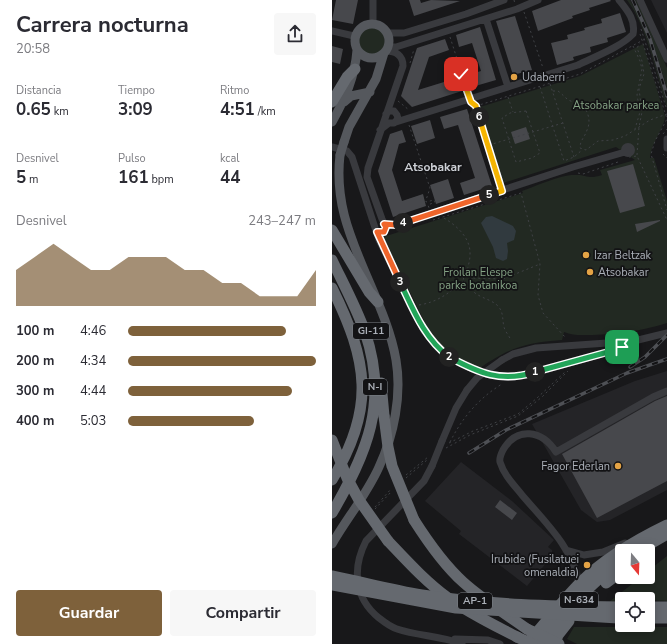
<!DOCTYPE html>
<html lang="es">
<meta charset="utf-8">
<style>
:root{--surface:#fff;--page:#f7f7f7;--text:#2b2b33;--muted:#7c7c81;--accent:#7e613b}
body{margin:0;font-family:"Nunito Sans",sans-serif;background:var(--page);color:var(--text);height:100vh;display:flex;flex-direction:column;font-size:15px;white-space:nowrap}
*{box-sizing:border-box;margin:0}
p{font-size:13px;color:var(--muted)}
.icon{flex:none;width:22px;height:22px;fill:none;stroke:currentColor;stroke-width:2;stroke-linecap:round;stroke-linejoin:round}
.map{position:relative;flex:1;overflow:hidden}
.sheet{display:flex;flex-direction:column;background:var(--surface);width:332px}
.sheet>*{flex:none}
.needle{width:26px;rotate:161deg}
.buttons{position:absolute;left:283px;top:544px;display:grid;gap:8px}
.buttons a{display:grid;place-items:center;width:40px;height:40px;border-radius:4px;background:var(--surface);box-shadow:0 2px 10px #0003;font-size:20px}
.pin{position:absolute;display:grid;place-items:center;width:34px;height:34px;color:#fff;margin:-17px;border-radius:8px;box-shadow:0 2px 6px #0006}
.km{position:absolute;width:20px;height:20px;margin:-10px;border-radius:50%;background:#222;color:#fff;font-size:11px;line-height:20px;text-align:center}
.round{display:grid;place-items:center;flex:none;width:42px;height:42px;border-radius:4px;background:var(--page)}
.head{display:flex;align-items:center;justify-content:space-between;height:68px;padding:0 16px}
h1{font-size:22px;font-weight:700;line-height:30px}
.stats{display:grid;grid-template-columns:repeat(3,1fr);gap:6px;height:68px;padding:4px 16px}
.stats div{display:grid;align-content:center}
.stats b{font-size:17px;font-weight:700}
.stats small{font-size:11px;font-weight:400}
.stats p{font-size:11px}
.chart{height:112px;padding:8px 16px}
.chart p{display:flex;justify-content:space-between}
.chart svg{width:100%;height:72px;margin-top:4px;fill:var(--accent);opacity:.7}
.primary-button{display:flex;gap:8px;margin-top:auto;padding:8px 16px}
.primary-button a{flex:1;height:46px;border-radius:4px;background:var(--accent);color:#fff;font-size:16px;font-weight:700;line-height:46px;text-align:center}
.primary-button a+a{background:var(--page);color:var(--text)}
ul{padding:0 16px;list-style:none;font-size:13px}
li{display:grid;grid-template-columns:64px 48px 1fr;align-items:center;height:30px}
li i{height:10px;border-radius:5px;background:var(--accent)}
main{display:flex;flex:1;min-height:0}
.map>svg:first-child{display:block}
</style>
<main>
<section class="sheet">
<div class="head"><div><h1>Carrera nocturna</h1><p>20:58</p></div><a class="round"><svg class="icon" aria-label="share" viewBox="0 0 24 24"><path d="M12 15V3M7 8l5-5 5 5M5 13v7h14v-7"/></svg></a></div>
<div class="stats">
<div><p>Distancia</p><b>0.65<small> km</small></b></div>
<div><p>Tiempo</p><b>3:09</b></div>
<div><p>Ritmo</p><b>4:51<small> /km</small></b></div>
</div>
<div class="stats">
<div><p>Desnivel</p><b>5<small> m</small></b></div>
<div><p>Pulso</p><b>161<small> bpm</small></b></div>
<div><p>kcal</p><b>44</b></div>
</div>
<div class="chart"><p><span>Desnivel</span>243–247 m</p>
<svg viewBox="0 0 160 44" preserveAspectRatio="none"><path d="M0 44V22L10 14L20 6L30 14L40 22L50 22L60 14L70 14L80 14L90 22L100 22L110 30L120 30L130 38L140 38L150 38L160 22V44z"/></svg>
</div>
<ul>
<li><b>100 m</b>4:46<i style="width:84%"></i></li>
<li><b>200 m</b>4:34<i style="width:100%"></i></li>
<li><b>300 m</b>4:44<i style="width:87%"></i></li>
<li><b>400 m</b>5:03<i style="width:67%"></i></li>
</ul>
<div class="primary-button"><a>Guardar</a><a>Compartir</a></div>
</section>
<div class="map">
<svg width="335" height="644" viewBox="0 0 335 644">
<rect width="100%" height="100%" fill="#18181a"/>
<path fill="#242427" d="M 298,0 L 303,0 L 317,31 L 335,88 L 335,103 L 316,39 L 306,15 Z
M 319,0 L 335,0 L 335,33 Z
M 335,371 L 335,490 L 278,520 L 265,522 L 249,510 L 200,424 L 303,381 Z
M 129,462 L 180,501 L 222,540 L 216,547 L 220,550 L 220,556 L 195,586 L 127,534 L 129,531 L 93,501 Z"/>
<path fill="#222922" d="M 295,0 L 298,0 L 306,15 L 316,39 L 335,103 L 335,108 C 325,76 315,26 295,0 Z
M 303,0 L 305,0 L 335,68 L 335,88 L 317,31 Z
M27 41a13 13 0 1 1 26 0a13 13 0 1 1-26 0Z
M 311,44 L 333,116 C 333,127 319,143 318,158 L 322,158 L 335,201 L 335,323 C 310,331 287,334 260,335 C 250,335 241,336 232,332 L 230,340 C 193,343 179,347 148,368 L 127,359 L 108,345 L 97,331 L 51,237 L 191,193 L 190,191 C 204,186 228,175 242,175 C 255,174 255,180 270,175 L 268,170 L 303,160 L 284,147 L 171,183 L 148,107 L 248,76 Z
M 335,556 L 335,601 L 290,599 L 290,602 L 277,602 L 309,577 L 316,577 L 316,571 Z
M 242,627 L 335,627 L 335,644 L 245,644 L 235,639 Z"/>
<path fill="#313a3f" d="M 160,216 L 181,226 L 184,231 L 182,240 L 175,243 L 176,251 L 175,259 L 171,261 L 164,258 L 161,247 L 149,223 L 154,217 Z"/>
<path fill="#47484c" d="M 4,0 L 26,0 L 21,24 L 0,20 Z
M 77,0 L 88,0 L 89,3 L 99,0 L 128,1 L 82,16 Z
M 229,0 L 278,0 L 279,1 L 257,8 L 258,10 L 240,16 L 241,18 L 206,31 L 200,11 Z
M 288,13 L 294,32 L 275,38 L 276,42 L 258,47 L 259,52 L 241,57 L 242,60 L 225,65 L 219,43 L 236,39 L 235,35 L 253,30 L 252,28 L 270,23 L 269,19 Z
M 183,16 L 200,70 L 181,75 L 164,21 Z
M 148,27 L 164,80 L 140,87 L 136,75 L 149,71 L 140,43 L 127,47 L 124,35 Z
M 113,39 L 117,50 L 97,57 L 86,90 L 125,78 L 130,91 L 80,107 L 69,96 L 85,48 Z
M 0,46 L 11,49 L 8,64 L 0,62 Z
M 135,109 L 160,186 L 132,195 L 128,183 L 143,178 L 126,125 L 112,129 L 108,117 Z
M 98,120 L 103,138 L 85,144 L 79,126 Z
M 194,127 L 198,139 L 183,144 L 179,132 Z
M 70,130 L 74,142 L 67,144 L 60,170 L 70,201 L 91,194 L 94,206 L 61,217 L 46,171 L 58,134 Z
M 301,164 L 313,206 L 288,213 L 275,171 Z
M 116,179 L 122,198 L 104,204 L 98,185 Z
M 328,220 L 328,221 L 305,232 L 303,224 Z
M 335,396 L 335,481 L 265,518 L 230,454 L 323,401 Z
M 168,500 L 185,513 L 180,520 L 163,507 Z"/>
<g fill="none" stroke-linecap="round" stroke-linejoin="round">
<path stroke="#3f4145" stroke-width="1" stroke-dasharray="2 3" stroke-linecap="butt" d="M 182,0 L 183,4
M 192,12 L 211,68
M 309,29 L 335,110
M 308,34 L 335,119 L 323,141 L 319,154 L 335,210
M 118,37 L 136,93
M 301,46 L 308,61 L 310,69 L 305,95 L 308,112 L 303,129
M 78,63 L 82,49
M 218,84 L 242,157
M 208,87 L 232,161 L 242,157 L 250,150
M 221,91 L 226,91 C 233,96 236,103 246,102 C 255,107 260,120 255,130 C 253,137 248,140 248,148 L 254,150 L 266,141 L 281,140 L 293,136 L 318,120 L 335,114
M 176,97 L 181,112
M 66,101 L 77,110
M 141,104 L 144,106 L 168,184
M 144,106 L 248,74 L 313,39
M 194,111 L 208,153 L 200,158 L 184,162 L 170,118 L 178,113 Z
M 77,125 L 98,188 L 94,200 L 94,202 L 102,200 L 103,202 L 96,205 L 97,208
M 331,134 L 335,129
M 157,145 L 231,123
M 331,154 L 335,158
M 305,155 L 307,127 L 310,112 L 307,89 L 312,74 L 310,61 L 305,48 L 308,43
M 297,157 L 305,156 L 335,220
M 246,173 L 251,174 L 286,162
M 112,218 C 125,226 139,238 138,255 C 138,262 135,268 135,274
M 101,220 L 189,193 L 208,264 L 206,295 L 211,313 L 233,337
M 140,278 L 139,282 L 136,284 L 131,281 L 132,276 L 135,274 L 140,278 L 171,279 L 208,264
M 137,284 C 141,298 157,297 166,306 C 172,313 170,319 172,327 C 173,331 177,336 179,340
M 87,305 C 106,302 117,293 131,281
M 118,442 C 130,418 147,398 170,384
M 117,443 L 141,431 L 186,414 L 205,398 L 233,372
M 114,448 L 138,435 L 186,416 L 210,397 L 236,371
M 74,475 L 96,457
M 74,478 L 95,460
M 43,507 L 59,489
M 43,509 L 60,491"/>
<path stroke="#393a3e" stroke-width="7" d="M 308,0 L 335,59
M 154,19 L 176,87
M 41,23 L 41,0
M 0,31 L 22,36
M 55,33 L 72,33 L 134,14 L 172,0
M 56,47 L 64,47 L 185,9 L 206,0
M 64,122 L 246,65 C 262,57 289,47 301,34 C 304,20 295,10 287,0
M 48,130 L 57,123 L 62,123 L 66,119 L 65,115 L 62,111 L 57,111 L 54,114
M 335,139 L 335,148
M292.5 150a3.5 3.5 0 1 1 7 0a3.5 3.5 0 1 1-7 0Z
M 0,147 L 15,151 L 20,157 L 47,240 L 92,331 C 111,356 148,380 181,377 C 199,376 217,368 234,364 C 256,358 278,353 298,342
M 52,223 L 64,225 L 241,167 L 293,152
M 45,233 L 52,232 L 54,227 L 50,219 L 35,177 L 36,168 L 71,66 C 71,55 64,51 54,51
M 170,360 L 181,354 L 204,348 L 275,343 L 298,342 L 335,333
M 110,441 L 124,408 L 135,390
M 100,466 L 92,481 L 34,541 C 20,568 22,598 47,618 C 52,622 58,627 65,629 C 86,636 110,636 130,644
M 234,550 L 252,555 L 271,552 L 293,543
M 247,583 C 241,548 212,521 190,495 C 181,484 172,475 168,462 C 167,458 169,454 171,450 C 185,426 210,430 224,452 L 321,397 L 335,391
M 123,639 L 156,640 L 168,644"/>
<path stroke="#55585d" stroke-width="9" d="M23 41a17 17 0 1 1 34 0a17 17 0 1 1-34 0Z
M 12,102 L 19,96 L 38,92
M 0,122 C 13,99 23,77 25,50
M 12,142 L 17,127 L 44,79 L 52,53
M 0,544 C 15,518 35,494 47,467 C 62,435 70,395 64,360 C 59,330 45,300 33,272 C 16,232 3,199 8,155"/>
<path stroke="#65696f" stroke-width="11" d="M 0,102 L 15,77 L 23,69
M 0,230 L 37,292 L 46,302
M 0,260 C 11,283 24,307 33,332 C 57,402 35,453 0,513
M 49,383 L 52,416
M 82,520 C 96,542 111,564 131,582 C 151,600 174,614 195,629
M 56,541 C 75,561 93,581 116,598 C 137,613 162,625 185,637
M 306,551 L 335,534
M 274,583 L 290,571
M 316,607 L 335,607
M 316,618 L 335,618
M 193,644 L 198,640 C 215,621 231,600 249,582 C 273,558 304,540 335,525
M 209,644 C 233,614 258,582 290,561
M 223,644 L 226,635 L 237,621"/>
<g stroke="#4e5055" stroke-width="3.5">
<path id="rail" d="M 301,0 L 318,39 L 335,96
M 298,367 L 313,357 L 335,335
M 137,453 L 174,430 L 295,373 L 335,359"/>
</g>
<use href="#rail" stroke="#131315" stroke-width="2" stroke-dasharray="6" stroke-linecap="butt"/>
<path stroke="#393a3e" stroke-width="7" d="M 135,390 L 145,378 L 170,360
M 100,466 L 110,441"/>
<path stroke="#55585d" stroke-width="9" d="M 8,155 L 12,142"/>
<path stroke="#65696f" stroke-width="11" d="M 0,288 C 36,361 44,408 0,480
M 52,416 L 56,447 L 60,466 L 82,520
M 0,440 L 15,478 L 27,500 L 56,541
M 0,576 C 30,582 60,590 90,595 C 156,605 222,606 288,607
M 0,585 L 124,608 L 286,618
M 195,629 L 227,644
M 185,637 L 200,644"/>
</g>
<g fill="none" stroke-linecap="round" stroke-linejoin="round">
<g stroke="#fff" stroke-width="8">
<path id="split-1" d="M 203,372 L 276,352 L 290,347"/>
</g>
<g stroke="#fff" stroke-width="8">
<path id="split-2" d="M 117,357 C 147,373 169,383 203,372"/>
</g>
<g stroke="#fff" stroke-width="8">
<path id="split-3" d="M 68,282 C 81,309 92,338 117,357"/>
</g>
<g stroke="#fff" stroke-width="8">
<path id="split-4" d="M 68,282 L 45,232 L 52,232 L 54,227 L 52,224 L 64,225 L 71,223"/>
</g>
<g stroke="#fff" stroke-width="8">
<path id="split-5" d="M 71,223 L 157,195"/>
</g>
<g stroke="#fff" stroke-width="8">
<path id="split-6" d="M 147,117 L 170,191 L 157,195"/>
</g>
<g stroke="#fff" stroke-width="8">
<path id="split-7" d="M 129,74 L 139,102 L 144,106 L 147,117"/>
</g>
<use href="#split-1" stroke="#22a559" stroke-width="5"/>
<use href="#split-2" stroke="#22a559" stroke-width="5"/>
<use href="#split-3" stroke="#22a559" stroke-width="5"/>
<use href="#split-4" stroke="#f0652b" stroke-width="5"/>
<use href="#split-5" stroke="#f0652b" stroke-width="5"/>
<use href="#split-6" stroke="#f5b400" stroke-width="5"/>
<use href="#split-7" stroke="#f5b400" stroke-width="5"/>
</g>
<g fill="#e4a345" stroke="#131315" stroke-width="1.5">
<circle cx="182" cy="77" r="4"/>
<circle cx="254" cy="255" r="4"/>
<circle cx="258" cy="272" r="4"/>
<circle cx="286" cy="466" r="4"/>
<circle cx="255" cy="565" r="4"/>
</g>
<g text-anchor="middle" dominant-baseline="central" stroke-width="3.5" stroke-linejoin="round" paint-order="stroke">
<g fill="#131315" stroke="#7d8187" stroke-width="1">
<rect x="21" y="323" width="36" height="16" rx="3"/>
<rect x="31" y="379" width="24" height="16" rx="3"/>
<rect x="228" y="592" width="38" height="16" rx="3"/>
<rect x="126" y="593" width="34" height="16" rx="3"/>
</g>
<g font-size="10" font-weight="bold" fill="#abb0b8">
<text x="39" y="331">GI-11</text>
<text x="43" y="387">N-I</text>
<text x="247" y="600">N-634</text>
<text x="143" y="601">AP-1</text>
</g>
<g font-size="11" fill="#abb0b8" stroke="#131315" text-anchor="start">
<text x="190" y="77">Udaberri</text>
<text x="262" y="255">Izar Beltzak</text>
<text x="266" y="272">Atsobakar</text>
<text x="278" y="466" text-anchor="end">Fagor Ederlan</text>
<text x="247" y="559" text-anchor="end">Irubide (Fusilatuei<tspan x="247" dy="13">omenaldia)</tspan></text>
</g>
<g font-size="11" fill="#84a284" stroke="#131315">
<text x="284" y="105">Atsobakar parkea</text>
<text x="146" y="272">Froilan Elespe<tspan x="146" dy="13">parke botanikoa</tspan></text>
</g>
<g font-size="12" font-weight="bold" fill="#cccfd5" stroke="#131315">
<text x="101" y="167">Atsobakar</text>
</g>
</g>
</svg>
<div class="buttons">
<a><svg class="needle" viewBox="-14 -14 28 28"><path d="M0-13l5 13h-10z" fill="#e53935"/><path d="M0 13l5-13h-10z" fill="#7c7c81"/></svg></a>
<a><svg class="icon" aria-label="locate" viewBox="0 0 24 24"><circle cx="12" cy="12" r="6"/><path d="M12 2v4M12 18v4M2 12h4M18 12h4"/></svg></a>
</div>
<div class="pin" style="left:290px;top:347px;background:#1e9e55"><svg class="icon" aria-label="arrive" viewBox="0 0 24 24"><path d="M6 21V4h12l-3 4 3 4H6"/></svg></div>
<div class="pin" style="left:129px;top:74px;background:#d93025"><svg class="icon" aria-label="check" viewBox="0 0 24 24"><path d="M5 12l5 5 9-10"/></svg></div>
<b class="km" style="left:203px;top:372px">1</b>
<b class="km" style="left:117px;top:357px">2</b>
<b class="km" style="left:68px;top:282px">3</b>
<b class="km" style="left:71px;top:223px">4</b>
<b class="km" style="left:157px;top:195px">5</b>
<b class="km" style="left:147px;top:117px">6</b>
</div>
</main>
